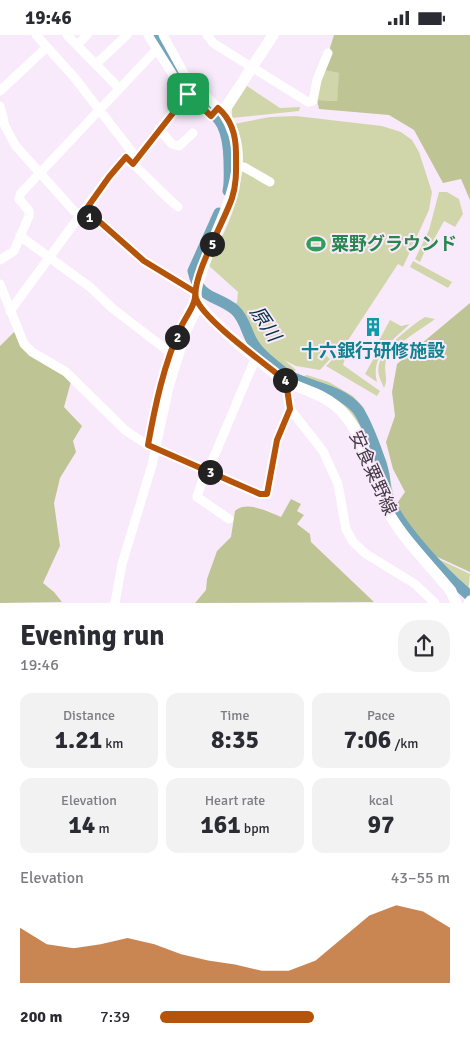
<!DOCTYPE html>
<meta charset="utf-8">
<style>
:root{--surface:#fff;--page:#f2f2f3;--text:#2b2b33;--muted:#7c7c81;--accent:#b45309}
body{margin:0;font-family:Signika,"Noto Sans JP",sans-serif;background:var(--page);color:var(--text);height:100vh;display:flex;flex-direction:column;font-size:19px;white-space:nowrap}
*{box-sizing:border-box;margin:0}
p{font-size:16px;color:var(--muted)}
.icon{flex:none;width:28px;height:28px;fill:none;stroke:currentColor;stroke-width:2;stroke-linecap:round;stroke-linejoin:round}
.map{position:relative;height:568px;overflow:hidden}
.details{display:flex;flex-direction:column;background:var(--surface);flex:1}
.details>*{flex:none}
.pin{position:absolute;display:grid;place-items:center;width:42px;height:42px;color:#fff;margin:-21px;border-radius:10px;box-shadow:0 2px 8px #0006}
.km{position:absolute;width:25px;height:25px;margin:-12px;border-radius:50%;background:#222;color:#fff;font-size:14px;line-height:25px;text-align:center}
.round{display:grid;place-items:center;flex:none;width:52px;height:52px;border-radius:20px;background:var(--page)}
.summary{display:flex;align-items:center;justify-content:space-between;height:85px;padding:0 20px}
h1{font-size:28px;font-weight:700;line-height:38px}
.metrics{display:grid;grid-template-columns:repeat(3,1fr);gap:8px;height:85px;padding:5px 20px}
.metrics div{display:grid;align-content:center;border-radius:12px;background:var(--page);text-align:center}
.metrics b{font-size:25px;font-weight:700}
.metrics small{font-size:14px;font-weight:400}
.metrics p{font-size:14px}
.chart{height:140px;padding:10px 20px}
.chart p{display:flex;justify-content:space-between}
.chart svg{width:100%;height:90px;margin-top:5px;fill:var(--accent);opacity:.7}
ul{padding:0 20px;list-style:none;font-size:16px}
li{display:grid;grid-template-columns:80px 60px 1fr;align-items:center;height:38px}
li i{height:12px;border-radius:6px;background:var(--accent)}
.status{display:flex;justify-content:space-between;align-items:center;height:35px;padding:0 25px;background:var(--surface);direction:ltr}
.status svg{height:14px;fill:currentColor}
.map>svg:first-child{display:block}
</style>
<div class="status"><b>19:46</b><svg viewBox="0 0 49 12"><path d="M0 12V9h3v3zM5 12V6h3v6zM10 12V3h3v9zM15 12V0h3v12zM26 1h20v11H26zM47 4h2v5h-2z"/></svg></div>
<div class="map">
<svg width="470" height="568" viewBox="0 0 470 568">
<rect width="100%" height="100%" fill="#f9eafb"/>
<path fill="#d1d6aa" d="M 323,35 L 340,38 L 337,66 L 317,65 Z
M 247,51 L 280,73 L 300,72 L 299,76 L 232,83 L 232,74 Z
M 296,81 L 382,91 L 401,97 L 412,105 L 419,117 L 432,157 L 429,175 L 403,232 L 398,229 L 341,316 L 332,311 L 326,320 L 330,324 L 320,335 L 296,331 L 284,325 L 296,335 L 287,341 C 278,333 264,326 256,316 C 246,304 246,281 232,273 L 237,267 L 238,257 L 207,229 C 223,201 239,172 240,139 C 241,123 236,105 234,89 L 270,82 Z
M 439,157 L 447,157 L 459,164 L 463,179 L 455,192 L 444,186 L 432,208 L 429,207 L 420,227 L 415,224 L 429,195 Z
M 413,226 L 452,247 L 448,253 L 410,232 Z
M 425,282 L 435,284 C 422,294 391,311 386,326 C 383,335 389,344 384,353 C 380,344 376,337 380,326 C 384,312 412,290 425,282 Z
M 390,285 L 401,291 L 410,289 C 393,305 370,321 377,347 L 365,339 L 380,312 L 377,309 Z
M 331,314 L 346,321 L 343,330 L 380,356 L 377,361 L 326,331 L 333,324 L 329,320 Z
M 307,340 L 329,347 L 353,361 L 364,373 L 368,387 L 387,427 L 394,463 L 389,466 C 378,434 369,392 341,368 C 329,358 311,351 296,344 Z
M 432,521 L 470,539 L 468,559 L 463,561 Z"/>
<path fill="#bfc495" d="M 334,0 L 470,0 L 470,165 L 461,144 L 443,148 L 414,95 L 389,80 L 319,74 L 317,65 L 337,66 L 339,38 L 323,35 Z
M 470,268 L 470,537 L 433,520 L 409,492 L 395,471 L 405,457 L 393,434 L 386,407 L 395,381 L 392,357 L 397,329 Z
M 14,297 L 27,314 L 72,343 L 64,372 L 82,391 L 73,406 L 76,417 L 60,443 L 54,468 L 60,511 L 43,548 L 54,557 L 62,567 L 0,568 L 0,311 Z
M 291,464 L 301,469 L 297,476 L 304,480 L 297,489 L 310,499 L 311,507 L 374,567 L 195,568 L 206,555 L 207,544 L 217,516 L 231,502 L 235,476 C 246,465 269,477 281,482 Z"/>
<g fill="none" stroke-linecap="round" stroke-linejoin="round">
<path stroke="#72a5ba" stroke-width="11" d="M 156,0 C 164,17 173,35 186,49 C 212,81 228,79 229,126 C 229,136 230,147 228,156
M 219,178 L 193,236 C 199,265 217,260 235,275 C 245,284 246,297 253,308 C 259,319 273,329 283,337 C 304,352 340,353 357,374 C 366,385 381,426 384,440 C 385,446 385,453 387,459 C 395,489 446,541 470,561"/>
<path stroke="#fff" stroke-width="9" d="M 67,0 L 119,53
M 148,0 L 178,48 L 211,81 L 218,73 L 223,77
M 163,0 L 185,40 L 218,73
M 207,0 L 213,8 L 308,67 L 313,66 L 317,45 L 328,18
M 77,10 L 87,0
M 96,29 L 127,0
M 0,56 L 47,12
M 0,71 L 5,91 L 15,110 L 74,176 L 101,188 L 144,226 L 195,257
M 159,94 L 172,109 L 179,111 L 193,98
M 130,126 C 147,141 161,158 178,172
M 133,129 L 188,59
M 236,132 L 244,132 L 270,147
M 20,201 L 90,252 L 112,273 L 172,319
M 0,225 L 14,216 L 29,181 L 29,176 L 19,164 L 21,158 L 156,15
M 0,249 L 24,309 L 32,317 L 66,337 L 126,396 L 148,410 L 260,459 L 267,459 L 277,405 L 290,374 L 285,345
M 10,276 L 109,141 L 132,117 L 74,42 L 36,0
M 290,374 L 323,416 L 338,449 L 346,494 L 353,507 L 366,519 L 415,549 L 435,568
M 148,410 C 157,360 170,307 196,263
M 206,435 L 197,462 L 229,484
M 208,436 L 256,322
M 115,568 L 122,529 L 152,430 L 169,352 L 187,295 L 199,271
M 468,568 L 470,565"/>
<path stroke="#fff" stroke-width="11" d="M 273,0 L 223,77 C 260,132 216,186 201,239 C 198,247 194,256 197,264 C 201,280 270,336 286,346 C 302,355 321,358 336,371 C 366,398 368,434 384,469 C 398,499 429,529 451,556 L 456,568"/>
</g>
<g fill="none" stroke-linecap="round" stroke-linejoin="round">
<g stroke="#fff" stroke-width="10">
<path id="route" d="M 188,59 L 133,129 L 126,122 L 109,142 L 82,180 L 101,188 L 144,226 L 195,257 C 197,268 186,281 181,292 C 164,328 155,371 148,410 L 260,459 L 267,459 L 277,405 L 290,374 L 286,346 C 267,330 202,284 196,263 C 191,243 225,185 232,163 C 237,148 236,133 236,118 C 236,101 231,84 218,73 L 211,81 L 188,59"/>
</g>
<use href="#route" stroke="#b45309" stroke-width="6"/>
</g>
<defs>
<g id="stadium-bare" transform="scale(1.5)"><path d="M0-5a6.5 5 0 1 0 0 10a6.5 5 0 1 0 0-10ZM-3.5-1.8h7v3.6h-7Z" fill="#2e9e5b" stroke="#f9eafb" stroke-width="2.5" paint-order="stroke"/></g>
<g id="building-bare" transform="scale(1.5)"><path d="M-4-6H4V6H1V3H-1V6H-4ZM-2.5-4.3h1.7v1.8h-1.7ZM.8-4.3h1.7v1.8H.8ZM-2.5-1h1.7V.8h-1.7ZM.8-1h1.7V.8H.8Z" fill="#0f9aa8" stroke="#f9eafb" stroke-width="2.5" paint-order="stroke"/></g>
</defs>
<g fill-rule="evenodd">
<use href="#stadium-bare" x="316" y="209"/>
<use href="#building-bare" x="373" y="292"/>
</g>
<g text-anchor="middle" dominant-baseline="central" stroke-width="4" stroke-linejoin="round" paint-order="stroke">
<g font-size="18" font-weight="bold" fill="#27864d" stroke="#f9eafb" text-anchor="start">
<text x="331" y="209">粟野グラウンド</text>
</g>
<g font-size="18" font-weight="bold" fill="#0d838f" stroke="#f9eafb">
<text x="373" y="316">十六銀行研修施設</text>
</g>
<g font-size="18" fill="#423843" stroke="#f9eafb">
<text transform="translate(373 438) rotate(66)">安食粟野線</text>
</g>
<g font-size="19" font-style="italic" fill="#00303f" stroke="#f9eafb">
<text transform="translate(265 289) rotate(56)">原川</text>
</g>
</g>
</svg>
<div class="pin" style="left:188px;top:59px;background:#1e9e55"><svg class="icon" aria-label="arrive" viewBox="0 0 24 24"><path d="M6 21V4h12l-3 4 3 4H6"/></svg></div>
<b class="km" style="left:89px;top:182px">1</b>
<b class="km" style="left:177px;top:302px">2</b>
<b class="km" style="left:210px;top:437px">3</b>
<b class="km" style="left:285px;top:345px">4</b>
<b class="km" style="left:212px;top:209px">5</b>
</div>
<section class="details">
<div class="summary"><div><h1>Evening run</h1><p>19:46</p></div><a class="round"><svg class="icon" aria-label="share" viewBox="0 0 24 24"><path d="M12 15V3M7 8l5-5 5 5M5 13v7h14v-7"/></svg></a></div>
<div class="metrics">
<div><p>Distance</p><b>1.21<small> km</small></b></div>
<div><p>Time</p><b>8:35</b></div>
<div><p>Pace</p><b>7:06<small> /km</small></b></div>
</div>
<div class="metrics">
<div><p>Elevation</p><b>14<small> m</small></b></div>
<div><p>Heart rate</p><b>161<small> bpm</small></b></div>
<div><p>kcal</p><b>97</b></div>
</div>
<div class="chart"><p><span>Elevation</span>43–55 m</p>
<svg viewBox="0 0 160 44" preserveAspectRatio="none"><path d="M0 44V17L10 25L20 27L30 25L40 22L50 25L60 30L70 33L80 35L90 38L100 38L110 33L120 22L130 11L140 6L150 9L160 17V44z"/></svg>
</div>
<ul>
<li><b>200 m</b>7:39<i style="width:53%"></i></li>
</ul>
</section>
